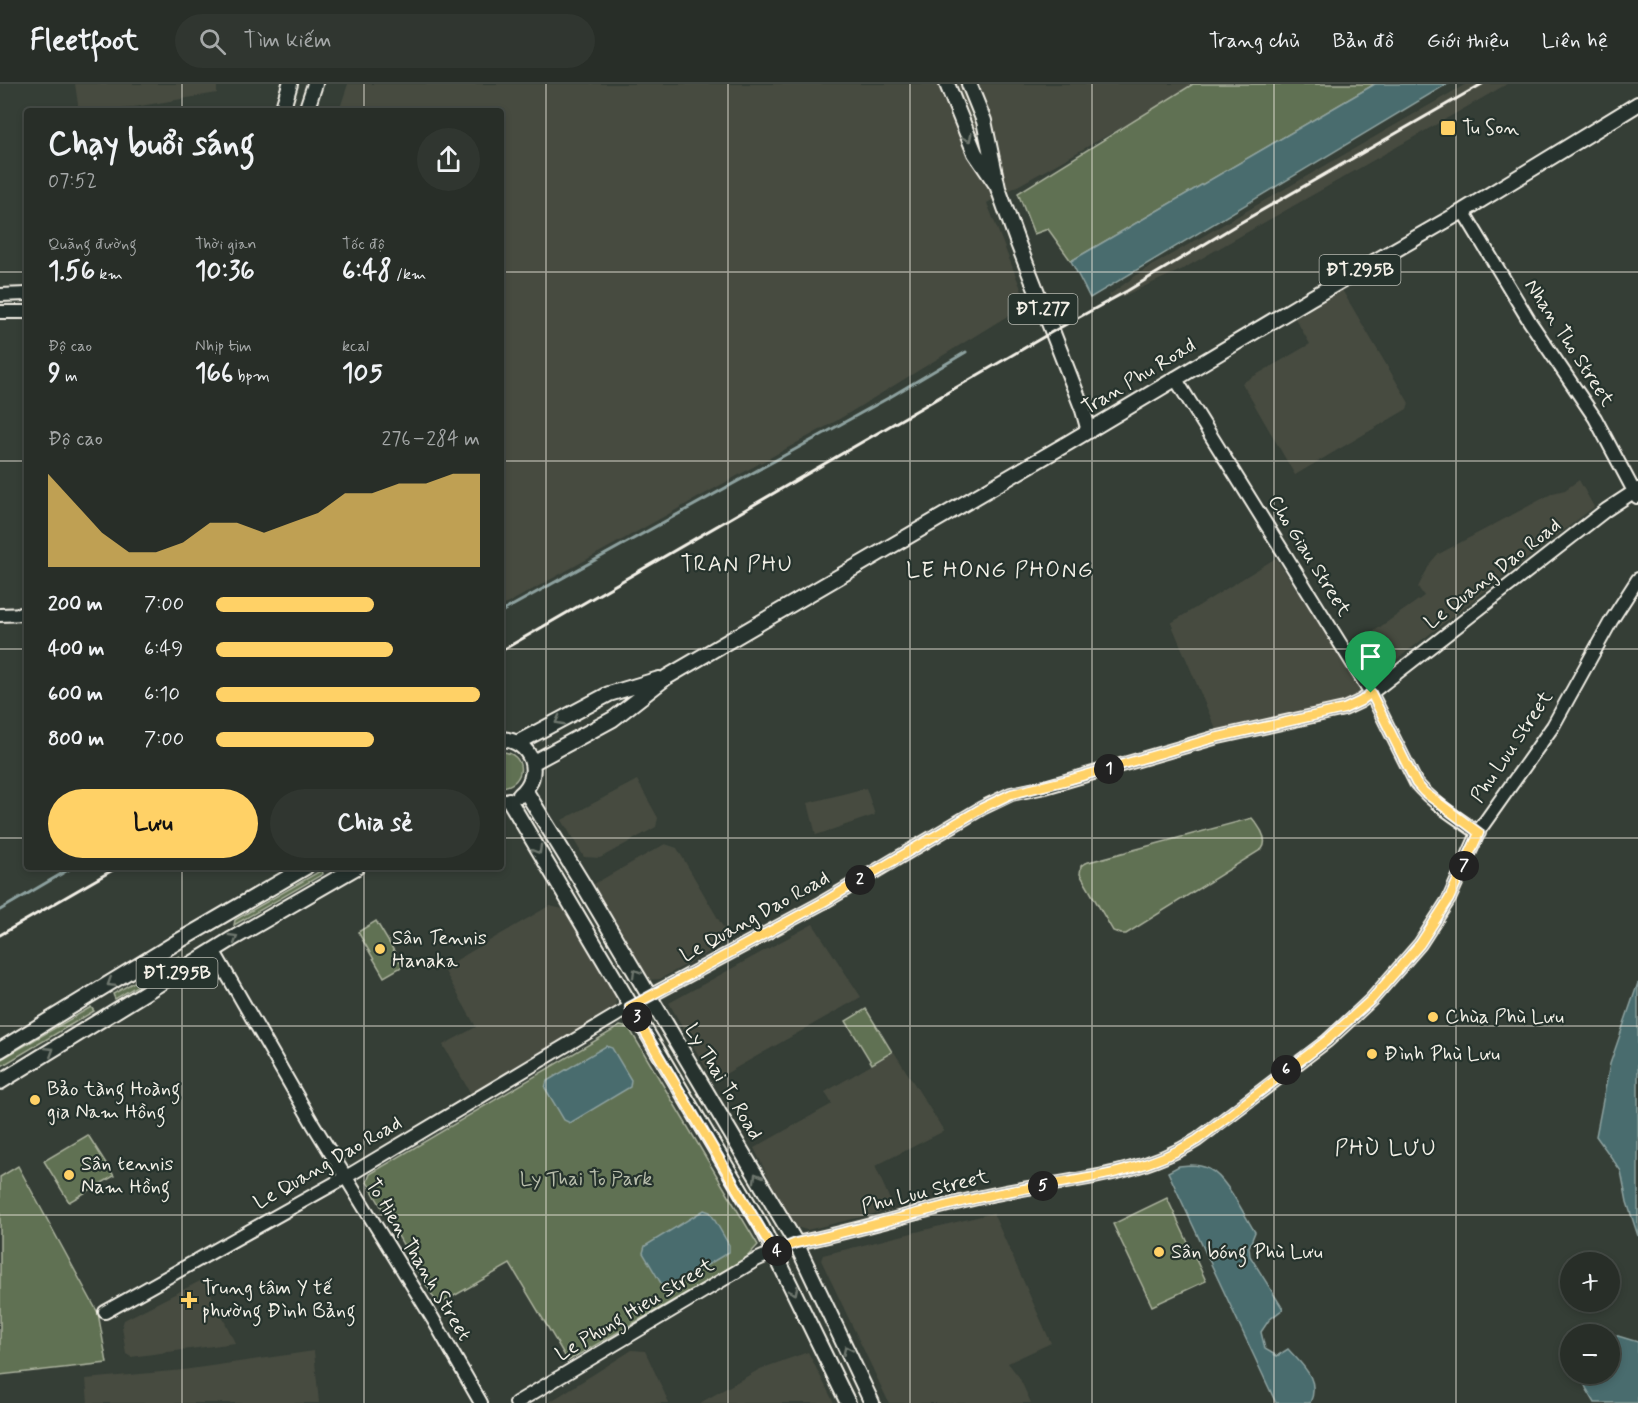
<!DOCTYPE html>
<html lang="vi">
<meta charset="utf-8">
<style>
:root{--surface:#282e28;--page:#303630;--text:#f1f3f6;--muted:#a5a8a8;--line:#444a45;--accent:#ffd166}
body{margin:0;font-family:Mynerve,sans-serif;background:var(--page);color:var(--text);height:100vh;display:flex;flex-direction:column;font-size:22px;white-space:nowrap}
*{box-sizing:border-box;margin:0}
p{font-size:20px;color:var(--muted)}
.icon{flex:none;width:33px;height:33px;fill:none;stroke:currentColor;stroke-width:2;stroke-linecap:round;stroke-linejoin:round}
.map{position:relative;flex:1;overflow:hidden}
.sheet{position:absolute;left:24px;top:24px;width:480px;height:762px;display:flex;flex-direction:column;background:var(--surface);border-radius:6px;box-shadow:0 3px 9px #0003,0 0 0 2px var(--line)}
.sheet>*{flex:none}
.buttons{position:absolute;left:1560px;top:1168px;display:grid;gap:12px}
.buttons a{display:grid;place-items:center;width:60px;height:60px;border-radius:50%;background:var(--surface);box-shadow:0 3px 9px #0003,0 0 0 2px var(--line);font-size:30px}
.pin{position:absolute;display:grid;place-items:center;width:51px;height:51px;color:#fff;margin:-62px -26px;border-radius:50% 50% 50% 0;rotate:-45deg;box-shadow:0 0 6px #0007}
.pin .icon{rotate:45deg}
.km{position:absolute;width:30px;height:30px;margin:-15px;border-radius:50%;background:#222;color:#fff;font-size:16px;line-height:30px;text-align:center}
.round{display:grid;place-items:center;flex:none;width:63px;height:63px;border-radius:32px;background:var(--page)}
.headline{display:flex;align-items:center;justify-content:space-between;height:102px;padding:0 24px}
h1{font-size:33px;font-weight:700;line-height:45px}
.stats{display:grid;grid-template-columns:repeat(3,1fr);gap:9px;height:102px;padding:6px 24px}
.stats div{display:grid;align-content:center}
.stats b{font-size:26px;font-weight:700}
.stats small{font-size:16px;font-weight:400}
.stats p{font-size:16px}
.chart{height:168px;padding:12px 24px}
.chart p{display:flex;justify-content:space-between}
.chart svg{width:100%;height:108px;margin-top:6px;fill:var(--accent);opacity:.7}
.button{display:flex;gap:12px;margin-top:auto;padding:12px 24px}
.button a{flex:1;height:69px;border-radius:36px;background:var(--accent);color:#111;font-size:24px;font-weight:700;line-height:69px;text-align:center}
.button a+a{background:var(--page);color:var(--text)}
ul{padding:0 24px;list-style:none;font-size:20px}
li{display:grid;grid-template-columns:96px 72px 1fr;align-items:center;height:45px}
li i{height:15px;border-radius:8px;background:var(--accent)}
header{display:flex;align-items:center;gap:36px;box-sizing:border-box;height:84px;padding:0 30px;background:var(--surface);border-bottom:2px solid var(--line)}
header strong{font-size:28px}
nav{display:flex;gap:33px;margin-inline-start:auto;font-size:21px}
.search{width:420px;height:54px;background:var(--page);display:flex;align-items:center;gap:15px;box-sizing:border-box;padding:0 21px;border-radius:33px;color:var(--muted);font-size:22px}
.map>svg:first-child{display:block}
</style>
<header>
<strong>Fleetfoot</strong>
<div class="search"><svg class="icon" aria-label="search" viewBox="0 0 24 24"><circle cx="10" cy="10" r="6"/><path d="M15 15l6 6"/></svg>Tìm kiếm</div>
<nav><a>Trang chủ</a><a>Bản đồ</a><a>Giới thiệu</a><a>Liên hệ</a></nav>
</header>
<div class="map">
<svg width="1638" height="1319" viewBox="0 0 1638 1319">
<rect width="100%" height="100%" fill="#353e36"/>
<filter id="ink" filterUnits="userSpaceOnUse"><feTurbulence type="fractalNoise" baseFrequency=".0167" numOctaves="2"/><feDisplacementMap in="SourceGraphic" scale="12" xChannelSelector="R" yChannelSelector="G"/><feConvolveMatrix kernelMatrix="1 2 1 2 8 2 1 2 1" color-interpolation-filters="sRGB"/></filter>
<g filter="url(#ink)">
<path fill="#474b40" d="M 75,0 L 217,0 L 217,9 L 111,27 L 79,27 Z
M 348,0 L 1199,0 L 987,119 L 1027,220 L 836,337 L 501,523 L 501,27 L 339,27 Z
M 1466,0 L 1507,0 L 1181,186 L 1112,217 L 1109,211 L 1141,188 Z
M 1342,206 L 1409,319 L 1407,325 L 1295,391 L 1242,299 L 1310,260 L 1295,234 Z
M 1579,396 L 1594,423 L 1369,597 L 1349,565 L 1424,512 L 1418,503 L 1431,478 L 1437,471 L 1553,409 L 1565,406 Z
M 1276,474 L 1364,607 L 1327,625 L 1217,648 L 1171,539 Z
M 637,696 L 658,734 L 656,743 L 600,774 L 584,773 L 562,736 Z
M 866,704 L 875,731 L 816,751 L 808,719 Z
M 665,760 L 677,764 L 724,845 L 724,860 L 660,895 L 645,896 L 593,808 L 594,800 Z
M 549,822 L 568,826 L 613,904 L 617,922 L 471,1010 L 443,961 L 476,943 L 443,884 Z
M 813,840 L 861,913 L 713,997 L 669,919 Z
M 894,968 L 944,1047 L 875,1082 L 894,1125 L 807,1146 L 792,1142 L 754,1064 L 832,1020 L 825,1008 Z
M 993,1129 L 1051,1259 L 1008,1279 L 1019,1293 L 1031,1319 L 889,1319 L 821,1176 L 823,1171 Z
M 204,1195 L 235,1259 L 131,1273 L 126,1270 L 122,1242 L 124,1236 Z
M 632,1266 L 645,1267 L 669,1319 L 548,1319 Z
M 314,1267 L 319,1319 L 88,1319 L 86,1295 L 183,1286 Z
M 808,1268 L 834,1319 L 700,1319 L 760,1285 Z"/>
<path fill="#617152" stroke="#aab19d" stroke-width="1.5" d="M 1193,0 L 1375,0 L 1071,177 L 1048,145 L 1034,150 L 1018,109 Z
M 501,668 C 527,668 527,701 501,703 Z
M 1252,734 C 1259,742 1269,756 1262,765 L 1126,850 L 1121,850 L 1113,847 L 1080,790 L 1081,782 L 1085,779 Z
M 322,786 L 323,790 L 234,841 L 235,836 Z
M 376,837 L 403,882 L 384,893 L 358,848 Z
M 179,872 L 181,874 L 179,877 L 115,915 L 113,910 Z
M 91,923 L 94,927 L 0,983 L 0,976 Z
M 866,925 L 892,968 L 872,980 L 846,937 Z
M 620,942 L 629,944 L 758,1161 L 745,1175 L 568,1277 L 510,1180 L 438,1221 L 367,1098 L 370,1090 Z
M 88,1051 L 114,1092 L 69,1118 L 44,1077 Z
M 18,1082 L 98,1229 L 107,1279 L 0,1291 L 0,1093 Z
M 1167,1114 L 1206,1197 L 1152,1222 L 1113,1140 Z"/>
<path fill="#486c6e" stroke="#8da19f" stroke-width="1.5" d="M 1375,0 L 1447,0 L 1090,214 L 1071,177 Z
M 1638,899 L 1638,1152 L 1627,1118 L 1621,1087 L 1596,1052 L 1610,980 Z
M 606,962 L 612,964 L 631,996 L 630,1003 L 570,1039 L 564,1036 L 545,1004 L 547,997 Z
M 1190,1081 C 1196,1081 1203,1082 1209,1085 C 1227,1094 1244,1131 1255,1148 L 1249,1163 L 1250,1172 L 1283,1225 L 1269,1236 L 1261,1248 L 1265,1265 L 1277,1272 L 1288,1265 C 1302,1281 1321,1295 1310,1319 L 1276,1319 L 1168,1088 L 1179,1082 Z
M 704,1126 L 710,1128 L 729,1161 L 729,1168 L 669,1204 L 662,1201 L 643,1169 L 645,1162 Z
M 1598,1246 L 1638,1258 L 1638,1319 L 1595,1319 L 1586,1304 L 1581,1290 L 1610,1290 L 1610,1251 L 1589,1251 Z"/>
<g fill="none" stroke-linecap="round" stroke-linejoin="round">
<path stroke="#8da19f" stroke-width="3" d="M 501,528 L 890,313 L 966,268
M 0,826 L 73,783"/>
<g stroke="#f4f1e8" stroke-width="16">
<path id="secondary" d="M 1463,127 L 1530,238 L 1595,334 L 1637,413
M 0,211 L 27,210
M 0,228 L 27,228
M 1175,294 L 1371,609 L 1416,699 C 1433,719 1457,734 1479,749
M 0,531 L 27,530
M 213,866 L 313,1040 L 433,1235 L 481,1319
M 650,912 L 822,819 L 982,724 L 1011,710 L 1045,703 L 1214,654 L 1344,625 L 1361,617 L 1606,426 L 1638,405
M 796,1159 C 861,1146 925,1125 991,1111 C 1061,1096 1135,1095 1197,1056 L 1327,957 L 1354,932 L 1372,915 L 1420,860 L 1449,815 L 1480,745 L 1553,642 L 1611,537 L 1638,495
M 105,1228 L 346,1093 L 630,923
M 516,1319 L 756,1176 L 774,1168"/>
</g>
<g stroke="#f4f1e8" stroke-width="18">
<path id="primary" d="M 947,0 L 975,69 L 996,100
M 969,0 L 984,37 L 998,104 L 1017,157 L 1083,326 L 1089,347
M 282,27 L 290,0
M 306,27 L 315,0
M 501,655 C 532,656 544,691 520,711
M 517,659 L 609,610 L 659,595
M 532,679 L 613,635 L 667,593 L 1068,359 L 1311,214 L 1463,127 L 1638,20
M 525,706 L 581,797 L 796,1159 L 872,1319
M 509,716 L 762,1143 L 848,1319
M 0,966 L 177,858 L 306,783
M 0,998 L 232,855 L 357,783"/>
</g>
<use href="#secondary" stroke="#26332d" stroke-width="12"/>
<use href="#primary" stroke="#26332d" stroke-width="14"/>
<path stroke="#f4f1e8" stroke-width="3" d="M 501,567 L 1052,248 L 1127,207 L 1238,140 L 1482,0
M 0,851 L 118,783"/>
</g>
<defs><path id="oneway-chevron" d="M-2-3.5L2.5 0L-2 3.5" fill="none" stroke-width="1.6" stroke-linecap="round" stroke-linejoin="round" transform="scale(1.5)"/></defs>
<g stroke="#6e766e">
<use href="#oneway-chevron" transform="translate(968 54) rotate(65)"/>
<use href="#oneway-chevron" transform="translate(559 637) rotate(152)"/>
<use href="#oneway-chevron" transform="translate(538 766) rotate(60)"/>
<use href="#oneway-chevron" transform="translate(234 854) rotate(-30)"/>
<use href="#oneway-chevron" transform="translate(636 889) rotate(-121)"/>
<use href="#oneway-chevron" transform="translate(111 899) rotate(148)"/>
<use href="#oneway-chevron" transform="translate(50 967) rotate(-32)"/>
<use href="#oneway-chevron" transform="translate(757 1093) rotate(-120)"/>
<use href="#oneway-chevron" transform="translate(794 1207) rotate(64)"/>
<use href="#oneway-chevron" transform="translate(847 1266) rotate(-115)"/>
</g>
</g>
<g fill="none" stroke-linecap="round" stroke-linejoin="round" filter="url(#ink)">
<g stroke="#fff" stroke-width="12">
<path id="route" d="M 1371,609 L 1416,699 L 1424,708 L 1479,749 L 1449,815 L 1420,860 L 1372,915 L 1326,957 L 1197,1056 C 1135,1095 1061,1096 991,1111 C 926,1125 861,1146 796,1159 L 774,1168 L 630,923 L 822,819 L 982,724 L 1011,710 L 1068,696 L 1214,654 L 1344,625 L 1361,617 Z"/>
</g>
<use href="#route" stroke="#ffd166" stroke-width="8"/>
</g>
<path fill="none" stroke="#f4f1e8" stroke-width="1.5" stroke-opacity="0.55" d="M 182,0 L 182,27M 364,0 L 364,27M 546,0 L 546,1319M 728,0 L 728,1319M 910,0 L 910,1319M 1092,0 L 1092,1319M 1274,0 L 1274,1319M 1456,0 L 1456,1319M 0,188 L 27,188M 501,188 L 1638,188M 0,377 L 27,377M 501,377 L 1638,377M 0,565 L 27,565M 501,565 L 1638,565M 0,754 L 27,754M 501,754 L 1638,754M 182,783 L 182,1319M 364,783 L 364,1319M 0,942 L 1638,942M 0,1131 L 1638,1131"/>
<g fill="#ffd166" stroke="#26332d" stroke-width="2">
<rect x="1440" y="36" width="16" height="16" rx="3"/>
<circle cx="380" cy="865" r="6"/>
<circle cx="1433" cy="933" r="6"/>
<circle cx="1372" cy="970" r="6"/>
<circle cx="35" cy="1016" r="6"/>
<circle cx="69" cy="1091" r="6"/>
<circle cx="1159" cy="1168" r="6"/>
<path d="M186 1207h6v6h6v6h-6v6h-6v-6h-6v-6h6z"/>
</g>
<g text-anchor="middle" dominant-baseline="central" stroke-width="4.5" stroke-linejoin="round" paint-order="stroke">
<g fill="#26332d" stroke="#b6b8b0" stroke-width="1.5">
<rect x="1319.5" y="171" width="81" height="30" rx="4.5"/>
<rect x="1008.5" y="210" width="69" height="30" rx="4.5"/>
<rect x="136.5" y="874" width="81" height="30" rx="4.5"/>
</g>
<g font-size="18" font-weight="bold" fill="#f4f1e8">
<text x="1360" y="186">ĐT.295B</text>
<text x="1043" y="225">ĐT.277</text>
<text x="177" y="889">ĐT.295B</text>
</g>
<g font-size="20" fill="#f4f1e8" stroke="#26332d" text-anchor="start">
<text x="1462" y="44">Tu Son</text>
<text x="392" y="854">Sân Tennis<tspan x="392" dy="23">Hanaka</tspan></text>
<text x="1445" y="933">Chùa Phù Lưu</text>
<text x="1384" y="970">Đình Phù Lưu</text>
<text x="47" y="1005">Bảo tàng Hoàng<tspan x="47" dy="23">gia Nam Hồng</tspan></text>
<text x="81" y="1080">Sân tennis<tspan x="81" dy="23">Nam Hồng</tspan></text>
<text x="1171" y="1168">Sân bóng Phù Lưu</text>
<text x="202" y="1204">Trung tâm Y tế<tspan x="202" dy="23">phường Đình Bảng</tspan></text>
</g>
<g font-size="20" fill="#f4f1e8" stroke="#26332d">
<text transform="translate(1569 259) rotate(57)">Nhan Tho Street</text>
<text transform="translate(1139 293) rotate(-31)">Tran Phu Road</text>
<text transform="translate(1309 472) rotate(58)">Cho Giau Street</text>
<text transform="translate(1493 490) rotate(-38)">Le Quang Dao Road</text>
<text transform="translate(1512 663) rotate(-56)">Phu Luu Street</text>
<text transform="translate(755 833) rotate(-29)">Le Quang Dao Road</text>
<text transform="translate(723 998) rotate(59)">Ly Thai To Road</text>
<text transform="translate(328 1079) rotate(-30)">Le Quang Dao Road</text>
<text transform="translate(925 1108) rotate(-14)">Phu Luu Street</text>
<text transform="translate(418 1176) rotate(59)">To Hien Thanh Street</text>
<text transform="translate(635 1226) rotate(-31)">Le Phung Hieu Street</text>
</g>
<g font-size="20" fill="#b9beac" stroke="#26332d">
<text x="586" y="1095">Ly Thai To Park</text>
</g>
<g font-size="22" letter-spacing="1.5" fill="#f4f1e8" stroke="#26332d">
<text x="737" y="481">TRAN PHU</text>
<text x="1000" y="487">LE HONG PHONG</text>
<text x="1386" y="1065">PHÙ LƯU</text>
</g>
</g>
</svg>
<div class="buttons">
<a>+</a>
<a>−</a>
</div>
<div class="pin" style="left:1371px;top:609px;background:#1e9e55"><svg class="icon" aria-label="arrive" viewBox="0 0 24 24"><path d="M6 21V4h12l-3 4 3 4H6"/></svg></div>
<b class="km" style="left:1109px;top:685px">1</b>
<b class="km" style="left:860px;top:796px">2</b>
<b class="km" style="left:637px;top:933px">3</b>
<b class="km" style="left:777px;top:1167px">4</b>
<b class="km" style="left:1043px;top:1102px">5</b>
<b class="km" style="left:1286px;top:986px">6</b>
<b class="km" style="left:1464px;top:782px">7</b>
<section class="sheet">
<div class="headline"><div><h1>Chạy buổi sáng</h1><p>07:52</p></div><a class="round"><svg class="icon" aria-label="share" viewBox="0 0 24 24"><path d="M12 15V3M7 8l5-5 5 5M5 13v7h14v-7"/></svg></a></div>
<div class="stats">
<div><p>Quãng đường</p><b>1.56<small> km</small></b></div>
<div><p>Thời gian</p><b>10:36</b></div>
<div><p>Tốc độ</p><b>6:48<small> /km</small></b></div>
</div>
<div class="stats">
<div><p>Độ cao</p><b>9<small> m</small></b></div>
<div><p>Nhịp tim</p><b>166<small> bpm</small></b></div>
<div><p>kcal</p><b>105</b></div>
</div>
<div class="chart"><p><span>Độ cao</span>276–284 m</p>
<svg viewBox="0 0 160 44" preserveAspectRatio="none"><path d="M0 44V6L10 18L20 30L30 38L40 38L50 34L60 26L70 26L80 30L90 26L100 22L110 14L120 14L130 10L140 10L150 6L160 6V44z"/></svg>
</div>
<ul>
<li><b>200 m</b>7:00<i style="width:60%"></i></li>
<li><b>400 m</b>6:49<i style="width:67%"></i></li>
<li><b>600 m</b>6:10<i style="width:100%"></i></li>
<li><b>800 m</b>7:00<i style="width:60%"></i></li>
</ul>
<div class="button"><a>Lưu</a><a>Chia sẻ</a></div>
</section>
</div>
